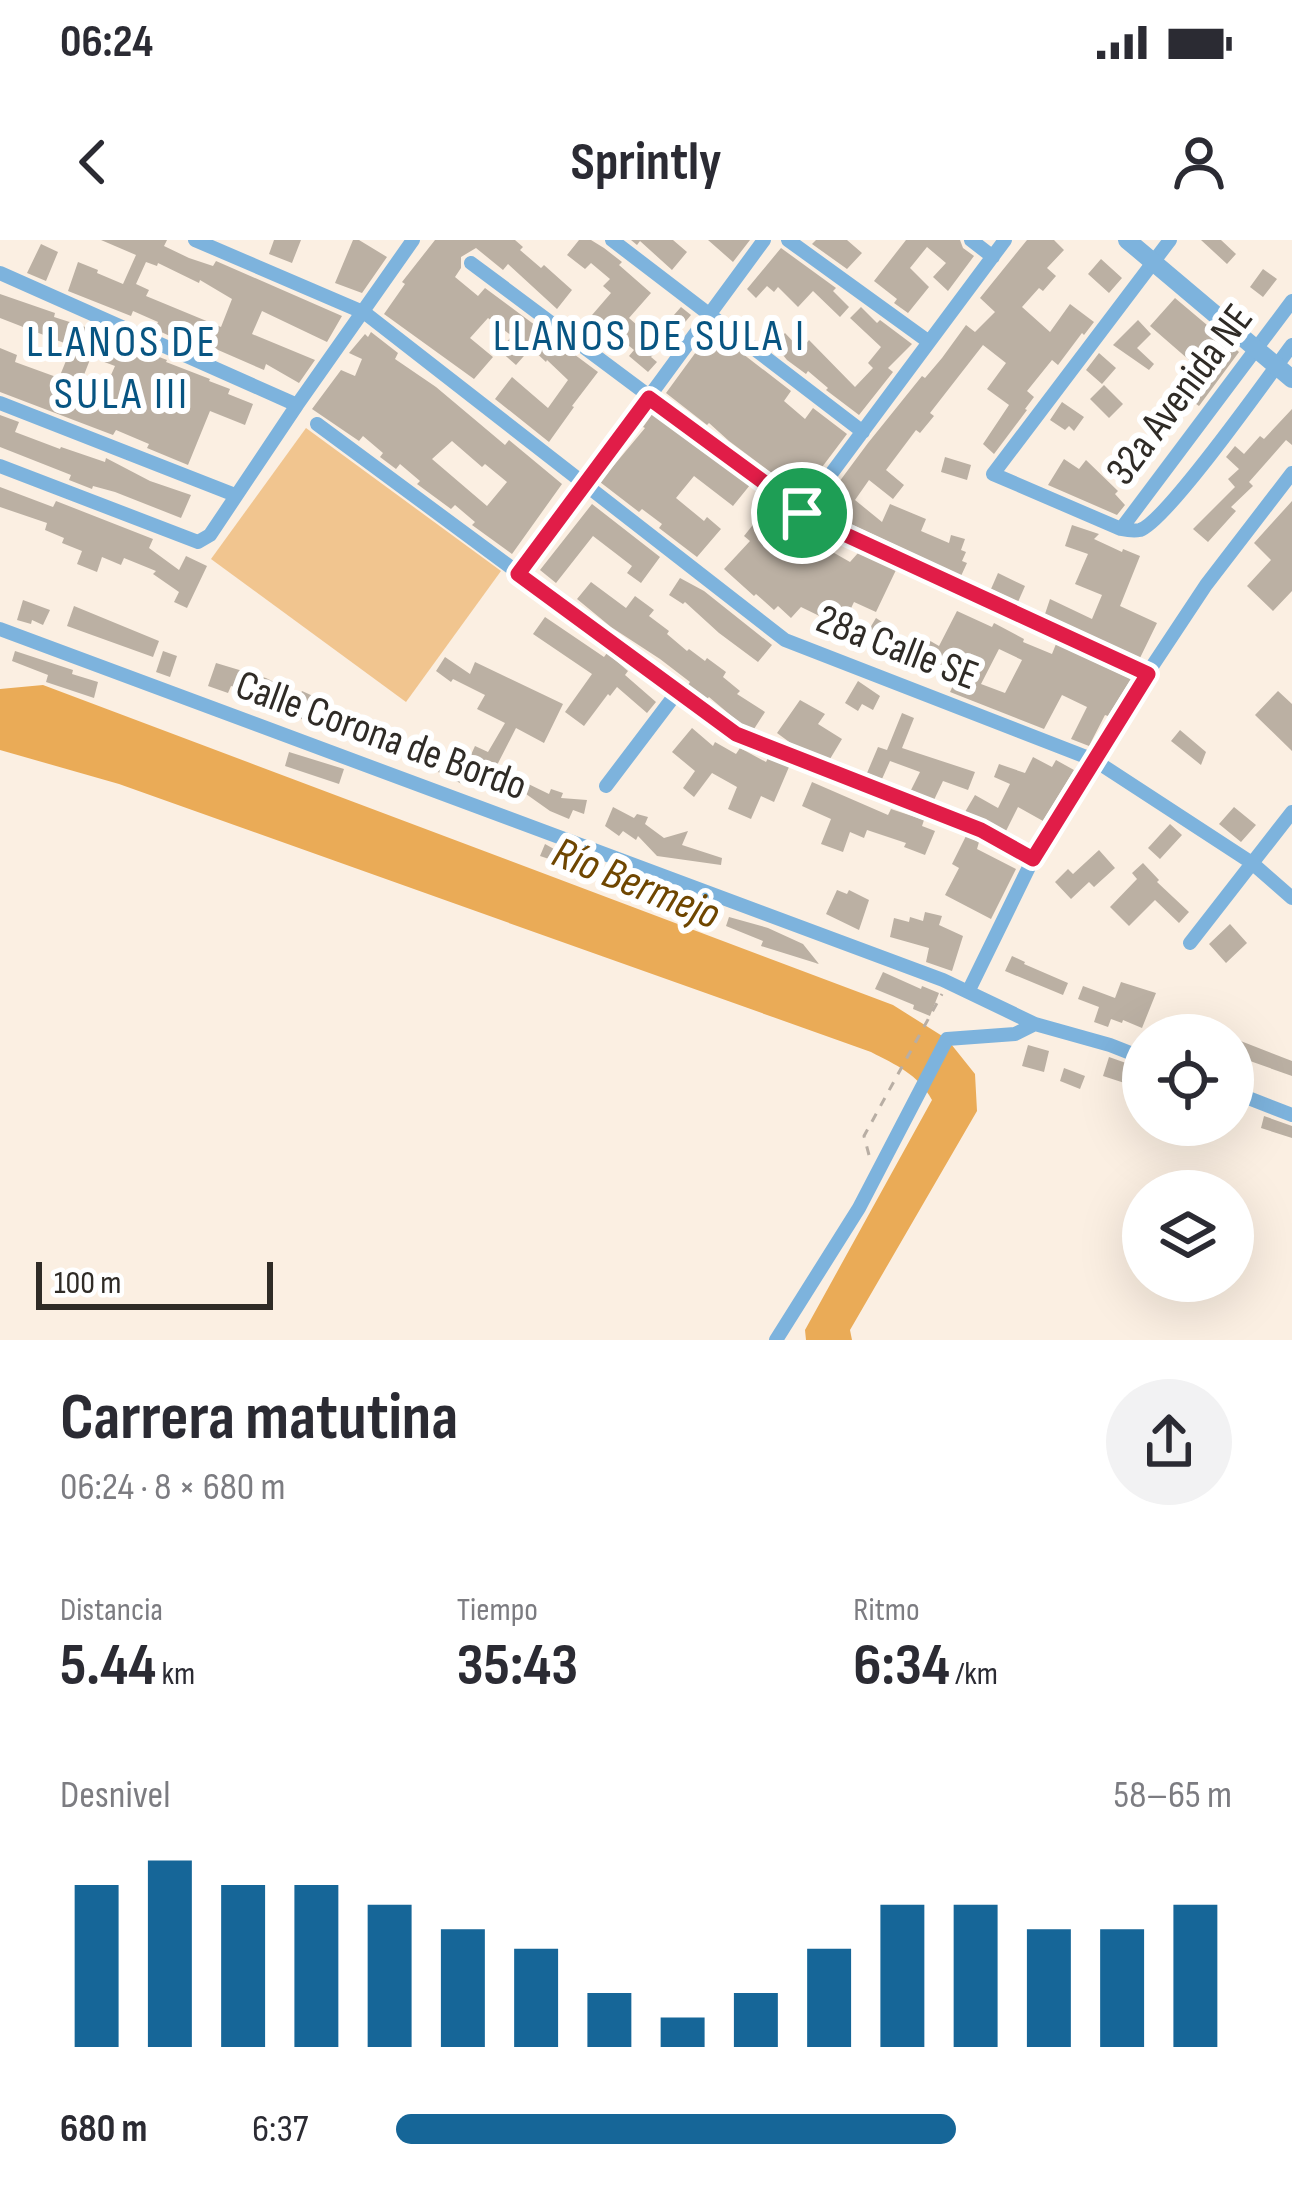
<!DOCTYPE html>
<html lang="es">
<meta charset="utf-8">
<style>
:root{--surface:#fff;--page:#f2f2f3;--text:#2b2b33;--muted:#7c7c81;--accent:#166698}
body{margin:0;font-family:"Sofia Sans Condensed",sans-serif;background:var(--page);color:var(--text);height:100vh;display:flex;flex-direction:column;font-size:45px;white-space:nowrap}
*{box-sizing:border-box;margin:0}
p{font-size:39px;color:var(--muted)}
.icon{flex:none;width:66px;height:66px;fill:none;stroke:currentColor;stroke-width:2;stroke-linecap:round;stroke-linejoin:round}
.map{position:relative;height:1100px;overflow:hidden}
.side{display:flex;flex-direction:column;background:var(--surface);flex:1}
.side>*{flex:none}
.controls{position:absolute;left:1122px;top:774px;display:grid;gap:24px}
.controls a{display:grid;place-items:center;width:132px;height:132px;border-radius:50%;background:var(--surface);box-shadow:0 12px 48px #0002;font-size:60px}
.scale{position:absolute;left:36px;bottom:30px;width:237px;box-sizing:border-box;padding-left:12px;border:6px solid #2f2b26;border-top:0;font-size:33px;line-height:42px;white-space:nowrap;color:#2f2b26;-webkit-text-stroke:9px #fff;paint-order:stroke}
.pin{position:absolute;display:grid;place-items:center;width:102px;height:102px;color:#fff;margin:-51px;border:6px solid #fff;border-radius:50%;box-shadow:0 3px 12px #0007}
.round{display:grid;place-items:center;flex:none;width:126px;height:126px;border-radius:63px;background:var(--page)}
.headline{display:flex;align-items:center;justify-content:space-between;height:204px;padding:0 60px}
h1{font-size:66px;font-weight:700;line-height:90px}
.stats{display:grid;grid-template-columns:repeat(3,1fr);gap:18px;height:204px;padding:12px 60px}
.stats div{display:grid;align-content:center}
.stats b{font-size:60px;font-weight:700}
.stats small{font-size:33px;font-weight:400}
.stats p{font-size:33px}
.chart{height:336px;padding:24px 60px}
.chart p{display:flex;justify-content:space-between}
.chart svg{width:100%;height:216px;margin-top:12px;stroke:var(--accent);stroke-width:6}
ul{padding:0 60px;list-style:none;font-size:39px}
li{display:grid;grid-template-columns:192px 144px 1fr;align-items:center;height:90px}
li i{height:30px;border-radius:15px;background:var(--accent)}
.status{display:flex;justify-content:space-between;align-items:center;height:84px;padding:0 60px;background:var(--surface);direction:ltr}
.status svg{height:33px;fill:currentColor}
header{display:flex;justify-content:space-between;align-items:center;height:156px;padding:0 60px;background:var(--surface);font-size:54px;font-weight:700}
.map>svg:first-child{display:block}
</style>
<div class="status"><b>06:24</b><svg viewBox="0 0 49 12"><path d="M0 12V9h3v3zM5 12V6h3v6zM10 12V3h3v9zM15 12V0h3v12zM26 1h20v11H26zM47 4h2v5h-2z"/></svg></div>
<header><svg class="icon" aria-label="back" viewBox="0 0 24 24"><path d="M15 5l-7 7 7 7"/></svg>Sprintly<svg class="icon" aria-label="person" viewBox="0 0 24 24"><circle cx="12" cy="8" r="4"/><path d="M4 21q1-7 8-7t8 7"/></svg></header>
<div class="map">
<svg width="1292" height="1100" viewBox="0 0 1292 1100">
<rect width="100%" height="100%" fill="#fbefe2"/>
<path fill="#f1c58f" d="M 306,188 L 501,331 L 406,462 L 211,319 Z"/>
<path fill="#eaab57" d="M 43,445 L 893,765 L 947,799 L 975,834 L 977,871 L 850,1090 L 852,1100 L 806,1100 L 805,1090 L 932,860 C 918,834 896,825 871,812 L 119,544 L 0,510 L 0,449 Z"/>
<path fill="#bbb0a3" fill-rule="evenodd" d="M 101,0 L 167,0 L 164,6 L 189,18 L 213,26 L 216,21 L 342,76 L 327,102 L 262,71 L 252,94 L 315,120 L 299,143 L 266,124 L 264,130 L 179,93 L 176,99 L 155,89 L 158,82 L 133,71 L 131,76 L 68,51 L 78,22 L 98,30 L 97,33 L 123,44 L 136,15 ZM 146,22 L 157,26 L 158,23 L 199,43 L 200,40 L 232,59 L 221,87 L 146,56 L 149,50 L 136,44 Z
M 274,0 L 301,0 L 292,23 L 269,14 Z
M 353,0 L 359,0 L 387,17 L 362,53 L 335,43 Z
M 435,0 L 515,0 L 523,7 L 520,10 L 541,28 L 544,25 L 572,50 L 557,69 L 508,24 L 503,30 L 476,8 L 461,17 L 461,28 L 455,37 L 478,56 L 485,48 L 598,132 L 572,166 L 574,167 L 549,202 L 495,159 L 512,137 L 548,168 L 568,140 L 547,120 L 546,122 L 531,108 L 516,125 L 499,110 L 512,96 L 488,78 L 470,98 L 493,117 L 474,139 L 384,74 L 405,44 L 402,42 Z
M 579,0 L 591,0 L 604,8 L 622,22 L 619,25 L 651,53 L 629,78 L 661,106 L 651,117 L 657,122 L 648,132 L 629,116 L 634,110 L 605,86 L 599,93 L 586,82 L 611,53 L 603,46 L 610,39 L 591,23 L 585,29 L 567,15 Z
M 631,0 L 673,0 L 687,12 L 672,30 L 640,1 L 637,5 Z
M 708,0 L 750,0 L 733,22 Z
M 816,0 L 847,0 L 862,13 L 847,29 L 812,4 Z
M 906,0 L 960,0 L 963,8 L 974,16 L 948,51 L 933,37 L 946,23 L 927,7 L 910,28 L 929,47 L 908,73 L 894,63 L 897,59 L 874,41 Z
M 1027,0 L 1054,0 L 1064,10 L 1047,28 L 1056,36 L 1043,51 L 1039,48 L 1022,67 L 1050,92 L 1070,64 L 1094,82 L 1084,95 L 1082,93 L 1058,125 L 1052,120 L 1027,151 L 1034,157 L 1025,169 L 1027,170 L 994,214 L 983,204 L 1009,165 L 987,149 L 1006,123 L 983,105 L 930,173 L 934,176 L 920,193 L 916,190 L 886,230 L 904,245 L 893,259 L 869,240 L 855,260 L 882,282 L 890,264 L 926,279 L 921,291 L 949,303 L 951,295 L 965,299 L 961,310 L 966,312 L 962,321 L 967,323 L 961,336 L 819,269 L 868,203 L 922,136 L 925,138 L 942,118 L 966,85 L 975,92 L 995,72 L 980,58 Z
M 1201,0 L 1221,0 L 1236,14 L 1227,24 Z
M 41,4 L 58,12 L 46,41 L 27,33 Z
M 781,8 L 836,48 L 833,51 L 849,67 L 840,77 L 813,51 L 798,67 L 778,47 L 774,52 L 767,46 L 756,58 L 747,49 Z
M 1101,19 L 1122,38 L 1109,53 L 1088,34 Z
M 1263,29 L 1277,39 L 1263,57 L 1250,47 Z
M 0,54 L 55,73 L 54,77 L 101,92 L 120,101 L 118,105 L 144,117 L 146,112 L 167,120 L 166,122 L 210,139 L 209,141 L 230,149 L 228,154 L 253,164 L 245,185 L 210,171 L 188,225 L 147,208 L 149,204 L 116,190 L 113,195 L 0,152 L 0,108 L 17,115 L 15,122 L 59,138 L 72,106 L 0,78 ZM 91,117 L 115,126 L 103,153 L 80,145 Z
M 1175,58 L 1239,112 L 1199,166 L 1178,151 L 1196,126 L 1150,86 Z
M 681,67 L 691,75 L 676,93 L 666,84 Z
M 861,67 L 877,83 L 880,80 L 912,104 L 888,128 L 893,132 L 859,175 L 826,150 L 828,148 L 808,131 L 806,134 L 787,120 L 774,104 L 785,93 L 801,110 L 809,100 L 855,147 L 873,128 L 868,123 L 881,107 L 850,78 Z
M 1138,80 L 1151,94 L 1137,108 L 1154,124 L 1149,130 L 1113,105 Z
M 712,90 L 791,151 L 784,161 L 805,179 L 813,168 L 847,194 L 801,255 L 729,201 L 709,183 L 707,185 L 666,153 Z
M 371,92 L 398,113 L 395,119 L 436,147 L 505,205 L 509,200 L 562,244 L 512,314 L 472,285 L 475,282 L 455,265 L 451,269 L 417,244 L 420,241 L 400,224 L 396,229 L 380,217 L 383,213 L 363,196 L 359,201 L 312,169 L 341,130 L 355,136 L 362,119 L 349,113 L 365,94 L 368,97 ZM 452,201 L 482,227 L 485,224 L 507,242 L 487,266 L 432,219 Z
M 1099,113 L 1116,128 L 1102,144 L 1086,130 Z
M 1104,145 L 1123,164 L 1109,178 L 1090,159 Z
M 1062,162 L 1084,177 L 1074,191 L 1069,186 L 1065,190 L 1050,180 Z
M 1292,169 L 1292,205 L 1286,200 L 1249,242 L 1253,246 L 1231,267 L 1236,271 L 1208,302 L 1193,289 L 1235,247 L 1228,239 L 1239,229 L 1226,217 L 1235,206 L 1244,214 L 1260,196 L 1264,199 Z
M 653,173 L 750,245 L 733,266 L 694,236 L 676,258 L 704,281 L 707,277 L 721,289 L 697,317 L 659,288 L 662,284 L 642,269 L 639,272 L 600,242 L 645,188 L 643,187 Z
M 0,175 L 19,182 L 15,192 L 60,209 L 61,207 L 105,222 L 106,218 L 150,241 L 191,255 L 181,278 L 115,252 L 93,246 L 92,249 L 69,240 L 71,235 L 0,207 Z
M 1128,207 L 1142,218 L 1132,232 L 1117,222 Z
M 945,217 L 971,225 L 967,240 L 941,232 Z
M 1064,219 L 1079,229 L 1086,220 L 1118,251 L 1115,254 L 1125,265 L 1117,275 L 1048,245 Z
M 0,247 L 53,267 L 56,261 L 153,299 L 149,308 L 179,330 L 186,316 L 207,326 L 187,368 L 174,362 L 179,352 L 153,334 L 156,331 L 124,318 L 121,325 L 102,317 L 97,332 L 77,324 L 82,311 L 62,303 L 64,298 L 45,290 L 47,283 L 0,267 Z
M 772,261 L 794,281 L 807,288 L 801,294 L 850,322 L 858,313 L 896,330 L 876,372 L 854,362 L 842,387 L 801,367 L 791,378 L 778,366 L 774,370 L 756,354 L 754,356 L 724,329 L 750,301 L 744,296 Z
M 1292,261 L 1292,351 L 1273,371 L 1247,346 L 1271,320 L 1254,303 Z
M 592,264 L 660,317 L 641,343 L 627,333 L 632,326 L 593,296 L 556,343 L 540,330 Z
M 1072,285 L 1099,294 L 1094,299 L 1122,312 L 1123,309 L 1140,316 L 1120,366 L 1157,383 L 1140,418 L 1045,374 L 1050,359 L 1092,379 L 1102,355 L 1075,344 L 1088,314 L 1065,306 Z
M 998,333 L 1025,346 L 1018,362 L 991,349 Z
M 680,338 L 704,351 L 772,405 L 758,422 L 719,393 L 685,362 L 683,364 L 669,355 Z
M 591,342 L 626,368 L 635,356 L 654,370 L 649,376 L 669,391 L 667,394 L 687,411 L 689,409 L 705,421 L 707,418 L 726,432 L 723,437 L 740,451 L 737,454 L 765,472 L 754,489 L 741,484 L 709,457 L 707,459 L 688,445 L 690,442 L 660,419 L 611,387 L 577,359 Z
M 23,360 L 50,370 L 43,385 L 32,380 L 31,384 L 17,380 Z
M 74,366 L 159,401 L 153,417 L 67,386 Z
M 957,371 L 992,387 L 994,383 L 1024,399 L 1023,402 L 1052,414 L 1056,404 L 1131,439 L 1108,476 L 1105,475 L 1089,506 L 1071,499 L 1087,467 L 1062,455 L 1044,489 L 950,452 L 959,433 L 927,419 L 919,434 L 904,425 L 920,395 L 939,406 ZM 999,409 L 1022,420 L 1005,453 L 981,444 Z
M 545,377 L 604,417 L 607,413 L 628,431 L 625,435 L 656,462 L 647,473 L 617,447 L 610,456 L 608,454 L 584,486 L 565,472 L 592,434 L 533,394 Z
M 876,378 L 893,389 L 883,404 L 867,393 Z
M 15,411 L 73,430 L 72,434 L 98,442 L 94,458 L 46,442 L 48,435 L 12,421 Z
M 163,411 L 177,416 L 170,437 L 156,432 Z
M 445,417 L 470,434 L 475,422 L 563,464 L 544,503 L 516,488 L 493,533 L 469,519 L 475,506 L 488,512 L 505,483 L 477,469 L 485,455 L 453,439 L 451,442 L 436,431 Z
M 216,423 L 266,438 L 300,455 L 302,451 L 322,460 L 312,484 L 261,459 L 262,456 L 231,446 L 228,453 L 208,446 Z
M 858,441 L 880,456 L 873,470 L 862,464 L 858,471 L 845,463 Z
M 1278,451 L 1292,464 L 1292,511 L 1255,475 Z
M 800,460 L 825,474 L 818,484 L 842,499 L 830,519 L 792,504 L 777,493 Z
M 902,473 L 914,478 L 902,508 L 975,532 L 968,550 L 943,541 L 934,560 L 911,550 L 920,532 L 890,521 L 882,539 L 867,533 L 878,507 L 887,510 Z
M 692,488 L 713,506 L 715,502 L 736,514 L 740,508 L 766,522 L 768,518 L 789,527 L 774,562 L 761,556 L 751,579 L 728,569 L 737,547 L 712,533 L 694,557 L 683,548 L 695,531 L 672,512 Z
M 1180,490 L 1206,512 L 1201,525 L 1171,501 Z
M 410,502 L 472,527 L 464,545 L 404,515 Z
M 289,512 L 344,529 L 339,544 L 285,526 Z
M 1033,517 L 1052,527 L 1056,520 L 1074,530 L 1043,581 L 1018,567 L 1006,591 L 965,572 L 975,555 L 998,568 L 1010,544 L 994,537 L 999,524 L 1025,533 Z
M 516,538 L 549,554 L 551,549 L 563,553 L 561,558 L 587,560 L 584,574 L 573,570 L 569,579 L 550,571 L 526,554 L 523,560 L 508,553 Z
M 812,542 L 888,575 L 891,569 L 924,580 L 922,586 L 935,591 L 925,615 L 904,607 L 906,603 L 867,590 L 864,598 L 850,592 L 843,612 L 821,604 L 831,579 L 802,566 Z
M 613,567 L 634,578 L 637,574 L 648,577 L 645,584 L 664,598 L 688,591 L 682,605 L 722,618 L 721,625 L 657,616 L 638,596 L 636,600 L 623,591 L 619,596 L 605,586 Z
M 1234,567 L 1256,585 L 1241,602 L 1219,584 Z
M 1170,584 L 1182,595 L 1160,619 L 1148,608 Z
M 966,596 L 979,602 L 977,609 L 1016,629 L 991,679 L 945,655 L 959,628 L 952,624 Z
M 545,604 L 581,624 L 579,629 L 540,616 Z
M 1099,610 L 1115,628 L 1094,647 L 1089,642 L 1071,659 L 1055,642 L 1068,629 L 1073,634 Z
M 1143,623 L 1159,640 L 1157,642 L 1189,672 L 1179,683 L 1155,660 L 1129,686 L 1110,667 L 1137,639 L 1132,633 Z
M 634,637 L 662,647 L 658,659 L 633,645 Z
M 837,650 L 847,654 L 849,650 L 869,660 L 859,690 L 826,674 Z
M 925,672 L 942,676 L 939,685 L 963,696 L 952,731 L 926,722 L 929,708 L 890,697 L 894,678 L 909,682 L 910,677 L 923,681 Z
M 729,677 L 768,688 L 803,704 L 819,724 L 761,706 L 763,701 L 726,686 Z
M 1230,684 L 1247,703 L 1226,723 L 1209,704 Z
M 1012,716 L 1025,722 L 1024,724 L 1068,743 L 1063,755 L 1005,731 Z
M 883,732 L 921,749 L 922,746 L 939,753 L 930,776 L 913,769 L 914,765 L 875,749 Z
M 1121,742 L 1156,753 L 1142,788 L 1123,780 L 1122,783 L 1111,779 L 1108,787 L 1094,782 L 1099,767 L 1078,759 L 1083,746 L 1115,758 Z
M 1233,798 L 1292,821 L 1292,836 L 1250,821 L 1248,826 L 1233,820 Z
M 1028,805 L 1049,811 L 1044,832 L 1022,826 Z
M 1109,817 L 1143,829 L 1143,849 L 1103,836 Z
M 1064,828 L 1085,836 L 1080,849 L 1060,841 Z
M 1264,876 L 1292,886 L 1292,898 L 1261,888 Z"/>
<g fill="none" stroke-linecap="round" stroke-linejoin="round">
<path stroke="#b8aea4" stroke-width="3" stroke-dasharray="9 9" stroke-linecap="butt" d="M 869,915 L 864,896 L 942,754"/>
<path stroke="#7db3dd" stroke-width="14" d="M 195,0 L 365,73 L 785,400 L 1094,520 L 1252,623 L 1292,658
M 612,0 L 863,192
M 788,0 L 929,102
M 971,0 L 993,17
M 1170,0 L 993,234 L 1121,289 C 1126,290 1135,291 1140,290 C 1167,281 1268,137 1292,105
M 471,23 L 818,282 L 1147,434
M 0,33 L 297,165
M 0,163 L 235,255
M 317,184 L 736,494 L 981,590 L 1033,619
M 0,226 L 198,302 L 210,295 L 297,165 L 413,0
M 802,273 L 1005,0
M 1121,289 L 1292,61
M 519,334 L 764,0
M 0,389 L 943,740 L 1035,784 L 1110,805 L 1143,818
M 606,546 L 678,451
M 1190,703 L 1292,572
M 969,750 L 1033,619 L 1147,434 L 1206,345 L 1292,233
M 1233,852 L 1292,875
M 776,1100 L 859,968 L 947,799 L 1015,794 L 1035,784"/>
<path stroke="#7db3dd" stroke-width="18" d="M 1127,0 L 1292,139"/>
</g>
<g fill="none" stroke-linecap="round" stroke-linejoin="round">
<g stroke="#fff" stroke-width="24">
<path id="route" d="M 649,158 L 818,282 L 1148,434 L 1033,619 L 981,590 L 736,494 L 518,334 Z"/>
</g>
<use href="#route" stroke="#e11d48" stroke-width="15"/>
</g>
<g text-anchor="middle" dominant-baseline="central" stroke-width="12" stroke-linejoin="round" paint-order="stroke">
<g font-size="42" fill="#2f2b26" stroke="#fff">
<text transform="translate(1180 155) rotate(-53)">32a Avenida NE</text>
<text transform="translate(897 408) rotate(21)">28a Calle SE</text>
<text transform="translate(381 496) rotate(20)">Calle Corona de Bordo</text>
</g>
<g font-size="45" letter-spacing="3" fill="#085582" stroke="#fff">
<text x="650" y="96">LLANOS DE SULA I</text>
<text x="122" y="102">LLANOS DE<tspan x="122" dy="52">SULA III</tspan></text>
</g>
<g font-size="45" font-style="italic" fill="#6f4600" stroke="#fff">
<text transform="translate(636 644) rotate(22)">Río Bermejo</text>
</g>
</g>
</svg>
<div class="controls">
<a><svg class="icon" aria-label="locate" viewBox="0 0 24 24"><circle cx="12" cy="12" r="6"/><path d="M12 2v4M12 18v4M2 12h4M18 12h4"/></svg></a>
<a><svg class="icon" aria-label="layers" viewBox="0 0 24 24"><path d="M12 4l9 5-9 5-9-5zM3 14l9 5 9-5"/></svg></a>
</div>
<div class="scale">100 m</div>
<div class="pin" style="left:802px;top:273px;background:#1e9e55"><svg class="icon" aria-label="arrive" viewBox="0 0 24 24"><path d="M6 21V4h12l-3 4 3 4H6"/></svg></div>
</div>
<section class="side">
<div class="headline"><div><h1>Carrera matutina</h1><p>06:24 · 8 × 680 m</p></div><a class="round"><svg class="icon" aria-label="share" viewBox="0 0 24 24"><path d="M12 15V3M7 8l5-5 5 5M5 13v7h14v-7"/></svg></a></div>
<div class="stats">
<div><p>Distancia</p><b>5.44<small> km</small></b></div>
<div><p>Tiempo</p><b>35:43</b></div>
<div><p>Ritmo</p><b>6:34<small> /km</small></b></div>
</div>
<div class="chart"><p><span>Desnivel</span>58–65 m</p>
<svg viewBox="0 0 160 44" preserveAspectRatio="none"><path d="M5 44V11M15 44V6M25 44V11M35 44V11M45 44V15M55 44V20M65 44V24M75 44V33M85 44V38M95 44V33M105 44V24M115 44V15M125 44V15M135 44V20M145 44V20M155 44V15"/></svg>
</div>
<ul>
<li><b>680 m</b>6:37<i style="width:67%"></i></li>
</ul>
</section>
